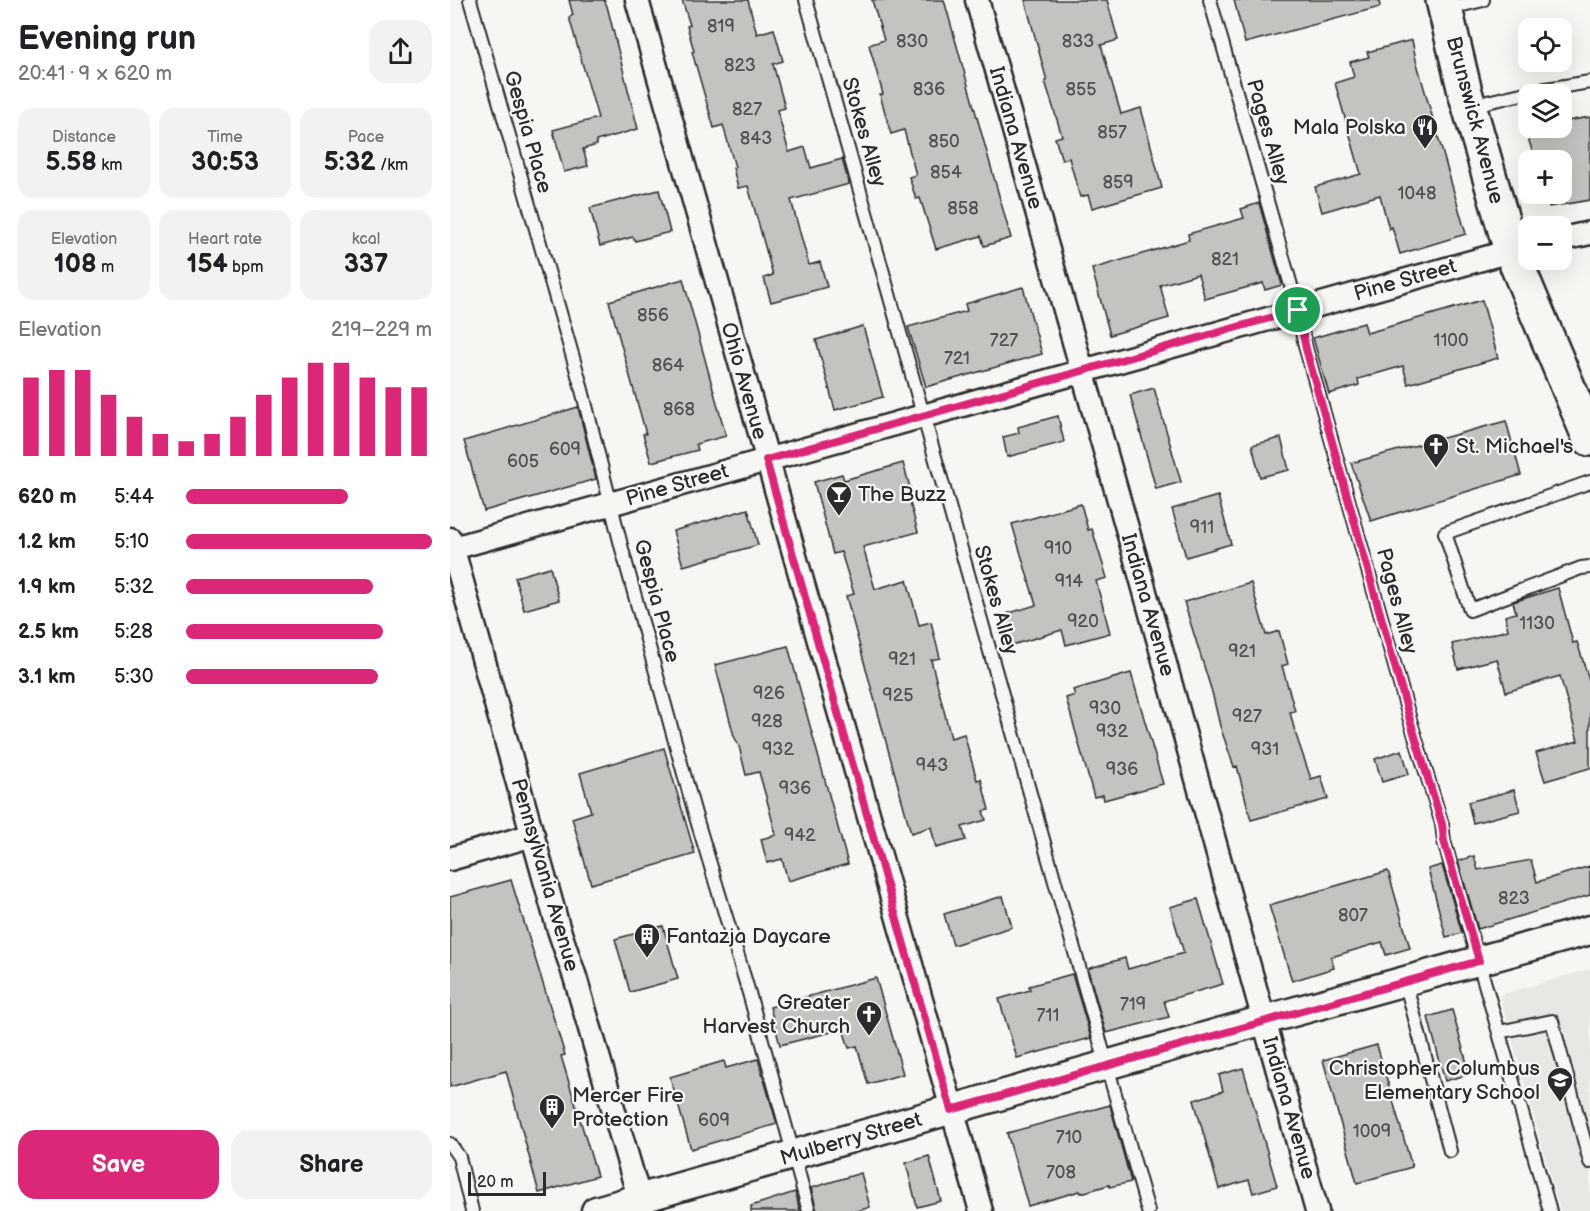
<!DOCTYPE html>
<meta charset="utf-8">
<style>
:root{--surface:#fff;--page:#f2f2f2;--text:#202124;--muted:#757577;--accent:#db2777}
body{margin:0;font-family:"Balsamiq Sans",sans-serif;background:var(--page);color:var(--text);height:100vh;display:flex;flex-direction:column;font-size:22px;white-space:nowrap}
*{box-sizing:border-box;margin:0}
p{font-size:20px;color:var(--muted)}
.icon{flex:none;width:33px;height:33px;fill:none;stroke:currentColor;stroke-width:2;stroke-linecap:round;stroke-linejoin:round}
.map{position:relative;flex:1;overflow:hidden}
.details{display:flex;flex-direction:column;background:var(--surface);width:450px}
.details>*{flex:none}
.tools{position:absolute;left:1068px;top:18px;display:grid;gap:12px}
.tools a{display:grid;place-items:center;width:54px;height:54px;border-radius:12px;background:var(--surface);box-shadow:0 6px 24px #0002;font-size:30px}
.scale{position:absolute;left:18px;bottom:15px;width:78px;box-sizing:border-box;padding-left:6px;border:3px solid #2b2b2b;border-top:0;font-size:16px;line-height:21px;white-space:nowrap;color:#2b2b2b;-webkit-text-stroke:4px #f6f6f2;paint-order:stroke}
.pin{position:absolute;display:grid;place-items:center;width:51px;height:51px;color:#fff;margin:-26px;border:3px solid #fff;border-radius:50%;box-shadow:0 2px 6px #0007}
.round{display:grid;place-items:center;flex:none;width:63px;height:63px;border-radius:18px;background:var(--page)}
.head{display:flex;align-items:center;justify-content:space-between;height:102px;padding:0 18px}
h1{font-size:33px;font-weight:700;line-height:45px}
.metrics{display:grid;grid-template-columns:repeat(3,1fr);gap:9px;height:102px;padding:6px 18px}
.metrics div{display:grid;align-content:center;border-radius:15px;background:var(--page);text-align:center}
.metrics b{font-size:26px;font-weight:700}
.metrics small{font-size:16px;font-weight:400}
.metrics p{font-size:16px}
.chart{height:168px;padding:12px 18px}
.chart p{display:flex;justify-content:space-between}
.chart svg{width:100%;height:108px;margin-top:6px;stroke:var(--accent);stroke-width:6}
.action{display:flex;gap:12px;margin-top:auto;padding:12px 18px}
.action a{flex:1;height:69px;border-radius:18px;background:var(--accent);color:#fff;font-size:24px;font-weight:700;line-height:69px;text-align:center}
.action a+a{background:var(--page);color:var(--text)}
ul{padding:0 18px;list-style:none;font-size:20px}
li{display:grid;grid-template-columns:96px 72px 1fr;align-items:center;height:45px}
li i{height:15px;border-radius:8px;background:var(--accent)}
main{display:flex;flex:1;min-height:0}
.map>svg:first-child{display:block}
</style>
<main>
<section class="details">
<div class="head"><div><h1>Evening run</h1><p>20:41 · 9 × 620 m</p></div><a class="round"><svg class="icon" aria-label="share" viewBox="0 0 24 24"><path d="M12 15V3M7 8l5-5 5 5M5 13v7h14v-7"/></svg></a></div>
<div class="metrics">
<div><p>Distance</p><b>5.58<small> km</small></b></div>
<div><p>Time</p><b>30:53</b></div>
<div><p>Pace</p><b>5:32<small> /km</small></b></div>
</div>
<div class="metrics">
<div><p>Elevation</p><b>108<small> m</small></b></div>
<div><p>Heart rate</p><b>154<small> bpm</small></b></div>
<div><p>kcal</p><b>337</b></div>
</div>
<div class="chart"><p><span>Elevation</span>219–229 m</p>
<svg viewBox="0 0 160 44" preserveAspectRatio="none"><path d="M5 44V12M15 44V9M25 44V9M35 44V19M45 44V28M55 44V35M65 44V38M75 44V35M85 44V28M95 44V19M105 44V12M115 44V6M125 44V6M135 44V12M145 44V16M155 44V16"/></svg>
</div>
<ul>
<li><b>620 m</b>5:44<i style="width:66%"></i></li>
<li><b>1.2 km</b>5:10<i style="width:100%"></i></li>
<li><b>1.9 km</b>5:32<i style="width:76%"></i></li>
<li><b>2.5 km</b>5:28<i style="width:80%"></i></li>
<li><b>3.1 km</b>5:30<i style="width:78%"></i></li>
</ul>
<div class="action"><a>Save</a><a>Share</a></div>
</section>
<div class="map">
<svg width="1140" height="1211" viewBox="0 0 1140 1211">
<rect width="100%" height="100%" fill="#f6f6f2"/>
<filter id="ink" filterUnits="userSpaceOnUse"><feTurbulence type="fractalNoise" baseFrequency=".0167" numOctaves="2"/><feDisplacementMap in="SourceGraphic" scale="12" xChannelSelector="R" yChannelSelector="G"/><feConvolveMatrix kernelMatrix="1 2 1 2 8 2 1 2 1" color-interpolation-filters="sRGB"/></filter>
<g filter="url(#ink)">
<path fill="#e7e7e3" d="M 1140,969 L 1140,1211 L 1110,1211 L 1050,995 Z"/>
<path fill="#c3c3c0" stroke="#2b2b2b" stroke-width="1.5" d="M 119,0 L 154,0 L 157,6 L 188,129 L 146,141 L 147,145 L 133,149 L 138,166 L 114,172 L 103,130 L 148,118 L 119,17 L 123,15 Z
M 232,0 L 298,0 L 307,34 L 324,29 L 333,61 L 323,64 L 335,108 L 327,110 L 339,152 L 355,147 L 361,168 L 392,159 L 399,184 L 341,200 L 359,265 L 370,262 L 377,287 L 321,302 L 314,278 L 323,275 L 298,186 L 288,188 L 283,168 L 285,167 L 273,125 L 264,128 L 242,52 L 244,51 L 237,26 L 240,25 Z
M 422,0 L 494,0 L 561,238 L 534,246 L 531,236 L 486,249 L 470,198 L 466,199 L 459,177 L 466,175 L 454,130 L 441,134 L 430,95 L 433,94 L 419,45 L 434,40 Z
M 575,0 L 657,0 L 668,40 L 651,45 L 671,114 L 691,108 L 712,188 L 642,208 L 638,195 L 630,197 L 619,158 L 612,160 L 605,138 L 612,136 L 595,81 L 597,81 Z
M 784,0 L 929,0 L 930,7 L 795,43 Z
M 962,40 L 966,60 L 1016,234 L 950,254 L 942,227 L 939,229 L 930,195 L 872,212 L 865,187 L 911,174 L 885,83 L 904,77 L 900,62 L 919,57 L 917,52 Z
M 1140,117 L 1140,200 L 1099,207 L 1095,194 L 1112,194 L 1112,160 L 1085,160 L 1075,128 L 1112,128 L 1112,122 Z
M 209,190 L 220,232 L 185,241 L 183,237 L 150,246 L 140,208 Z
M 809,203 L 832,285 L 815,290 L 813,283 L 755,299 L 748,274 L 710,285 L 719,318 L 660,335 L 642,269 L 739,240 L 738,234 L 794,218 L 791,209 Z
M 233,279 L 276,436 L 246,444 L 248,450 L 201,462 L 193,434 L 196,434 L 159,301 Z
M 573,287 L 592,354 L 476,387 L 458,327 L 517,311 L 515,304 Z
M 1032,300 L 1048,358 L 958,384 L 953,366 L 908,379 L 909,385 L 879,394 L 863,338 L 914,323 L 917,333 Z
M 413,326 L 433,397 L 385,410 L 366,340 Z
M 704,388 L 731,482 L 706,489 L 680,395 Z
M 128,407 L 146,479 L 34,511 L 14,441 Z
M 608,416 L 614,442 L 557,457 L 553,437 L 569,433 L 568,427 Z
M 1056,421 L 1071,475 L 921,521 L 901,463 Z
M 831,438 L 839,470 L 810,477 L 802,445 Z
M 453,463 L 463,498 L 459,499 L 468,532 L 413,547 L 425,589 L 457,580 L 469,625 L 481,622 L 490,658 L 481,660 L 501,738 L 514,734 L 527,780 L 531,779 L 539,810 L 533,811 L 536,820 L 512,827 L 516,840 L 486,848 L 481,827 L 461,833 L 396,596 L 404,594 L 391,552 L 383,554 L 364,482 L 392,474 L 394,480 Z
M 768,496 L 781,544 L 736,557 L 722,509 Z
M 631,504 L 638,530 L 642,529 L 657,578 L 646,581 L 660,633 L 616,645 L 612,630 L 562,645 L 553,615 L 586,605 L 562,524 Z
M 298,509 L 308,545 L 233,566 L 223,531 Z
M 100,567 L 109,600 L 74,610 L 65,577 Z
M 801,583 L 816,635 L 829,631 L 838,664 L 832,666 L 845,711 L 840,712 L 845,732 L 861,779 L 871,776 L 878,799 L 801,820 L 787,766 L 784,767 L 770,726 L 762,692 L 734,602 Z
M 1108,588 L 1123,643 L 1127,642 L 1140,683 L 1140,768 L 1095,781 L 1086,753 L 1128,741 L 1110,676 L 1056,692 L 1047,659 L 1008,669 L 1002,644 L 1058,630 L 1055,616 L 1066,613 L 1063,602 Z
M 338,646 L 398,864 L 338,881 L 332,859 L 317,863 L 311,839 L 326,835 L 318,804 L 309,772 L 296,775 L 289,746 L 284,736 L 265,665 Z
M 681,673 L 713,784 L 654,800 L 653,795 L 644,797 L 616,698 L 625,695 L 623,690 Z
M 214,748 L 245,854 L 141,884 L 122,818 L 141,812 L 130,773 Z
M 952,750 L 959,774 L 932,782 L 925,759 Z
M 1064,790 L 1070,811 L 1023,823 L 1018,802 Z
M 1024,856 L 1028,870 L 1081,860 L 1087,882 L 1140,866 L 1140,895 L 1028,929 L 1008,861 Z
M 992,865 L 1012,933 L 996,937 L 978,869 Z
M 938,871 L 960,948 L 936,955 L 932,942 L 881,957 L 884,968 L 842,981 L 819,905 Z
M 61,880 L 115,1055 L 111,1056 L 147,1176 L 89,1193 L 56,1071 L 0,1087 L 0,897 Z
M 553,896 L 562,927 L 503,945 L 494,914 Z
M 748,899 L 773,984 L 714,1001 L 719,1017 L 656,1033 L 638,970 L 640,968 L 675,958 L 678,969 L 734,953 L 720,907 Z
M 213,926 L 228,979 L 180,992 L 165,939 Z
M 622,974 L 641,1038 L 567,1058 L 549,999 L 580,990 L 579,986 Z
M 426,978 L 453,1074 L 418,1084 L 407,1046 L 399,1048 L 393,1029 L 330,1045 L 320,1007 Z
M 1002,1010 L 1020,1074 L 995,1081 L 978,1017 Z
M 927,1045 L 962,1167 L 907,1183 L 873,1060 Z
M 308,1059 L 327,1124 L 241,1149 L 220,1077 L 274,1061 L 276,1068 Z
M 793,1068 L 827,1186 L 803,1193 L 799,1180 L 769,1189 L 744,1100 L 773,1091 L 769,1075 Z
M 660,1105 L 681,1182 L 660,1187 L 659,1185 L 631,1193 L 630,1191 L 578,1206 L 557,1133 Z
M 479,1156 L 491,1201 L 467,1207 L 456,1163 Z
M 411,1173 L 420,1207 L 408,1211 L 367,1211 L 361,1188 Z
M 345,1192 L 350,1211 L 301,1211 L 301,1206 Z"/>
<g fill="none" stroke-linecap="round" stroke-linejoin="round">
<g stroke="#2b2b2b" stroke-width="16">
<path id="service" d="M 20,0 L 130,382 L 172,549 L 245,814 L 299,993 L 359,1211
M 356,0 L 698,1211
M 760,0 L 842,289 L 856,349 L 960,720 L 992,824 L 994,841 L 1100,1211
M 997,9 L 1033,0
M 1020,106 L 1084,91 L 1140,82
M 1140,482 L 995,533 L 1020,610 L 1131,568 L 1140,567
M 955,981 L 1000,1151
M 1049,1032 L 1102,1021 L 1140,1162
M 0,1144 L 9,1157 L 22,1211"/>
</g>
<g stroke="#2b2b2b" stroke-width="27">
<path id="minor" d="M 187,0 L 531,1211
M 527,0 L 692,581 L 867,1211
M 1112,239 L 1140,233
M 0,539 L 108,927 L 125,977 L 193,1211
M 0,549 L 1078,246
M 0,859 L 83,835"/>
</g>
<g stroke="#2b2b2b" stroke-width="33">
<path id="tertiary" d="M 146,1211 L 814,1020 L 1140,930"/>
</g>
<g stroke="#2b2b2b" stroke-width="38">
<path id="primary" d="M 993,0 L 1015,92 L 1061,251 L 1140,439"/>
</g>
<use href="#service" stroke="#f6f6f2" stroke-width="12"/>
<use href="#minor" stroke="#f6f6f2" stroke-width="22"/>
<use href="#tertiary" stroke="#f6f6f2" stroke-width="28"/>
<use href="#primary" stroke="#f6f6f2" stroke-width="33"/>
</g>
</g>
<g fill="none" stroke-linecap="round" stroke-linejoin="round" filter="url(#ink)">
<g stroke="#fff" stroke-width="12">
<path id="route" d="M 848,310 L 856,349 L 960,720 L 992,824 L 994,841 L 1029,961 L 501,1110 L 316,460 Z"/>
</g>
<use href="#route" stroke="#db2777" stroke-width="8"/>
</g>
<defs>
<g id="restaurant-pin" transform="scale(1.35)"><path d="M0 17L-7.5 6A9.5 9.5 0 1 1 7.5 6Z" fill="#2b2b2b" stroke="#f6f6f2"/><path d="M-5-6h1v4h1v-4h1v4h1v-4h1v5L-1.5 .5V6h-2V.5L-5-1ZM5-6V6H3V1.5H1.5Q1.5-4 5-6Z" fill="#fff"/></g>
<g id="church-pin" transform="scale(1.35)"><path d="M0 17L-7.5 6A9.5 9.5 0 1 1 7.5 6Z" fill="#2b2b2b" stroke="#f6f6f2"/><path d="M-1.2-6h2.4v3.5h3.3v2.4h-3.3V6h-2.4V-.1h-3.3v-2.4h3.3Z" fill="#fff"/></g>
<g id="bar-pin" transform="scale(1.35)"><path d="M0 17L-7.5 6A9.5 9.5 0 1 1 7.5 6Z" fill="#2b2b2b" stroke="#f6f6f2"/><path d="M-6-5H6L.8 .8V4.5H3.5V6h-7V4.5H-.8V.8Z" fill="#fff"/></g>
<g id="building-pin" transform="scale(1.35)"><path d="M0 17L-7.5 6A9.5 9.5 0 1 1 7.5 6Z" fill="#2b2b2b" stroke="#f6f6f2"/><path d="M-4-6H4V6H1V3H-1V6H-4ZM-2.5-4.3h1.7v1.8h-1.7ZM.8-4.3h1.7v1.8H.8ZM-2.5-1h1.7V.8h-1.7ZM.8-1h1.7V.8H.8Z" fill="#fff"/></g>
<g id="school-pin" transform="scale(1.35)"><path d="M0 17L-7.5 6A9.5 9.5 0 1 1 7.5 6Z" fill="#2b2b2b" stroke="#f6f6f2"/><path d="M0-5L7-2L0 1L-7-2ZM-4 1L0 2.5L4 1V4Q0 6-4 4Z" fill="#fff"/></g>
</defs>
<g fill-rule="evenodd">
<use href="#restaurant-pin" x="975" y="127"/>
<use href="#church-pin" x="986" y="446"/>
<use href="#bar-pin" x="389" y="494"/>
<use href="#building-pin" x="197" y="936"/>
<use href="#church-pin" x="419" y="1014"/>
<use href="#school-pin" x="1110" y="1080"/>
<use href="#building-pin" x="102" y="1107"/>
</g>
<g text-anchor="middle" dominant-baseline="central" stroke-width="4.5" stroke-linejoin="round" paint-order="stroke">
<g font-size="18" fill="#515150">
<text x="271" y="26">819</text>
<text x="462" y="41">830</text>
<text x="628" y="41">833</text>
<text x="290" y="65">823</text>
<text x="479" y="89">836</text>
<text x="631" y="89">855</text>
<text x="297" y="109">827</text>
<text x="662" y="132">857</text>
<text x="306" y="138">843</text>
<text x="494" y="141">850</text>
<text x="496" y="172">854</text>
<text x="668" y="182">859</text>
<text x="967" y="193">1048</text>
<text x="513" y="208">858</text>
<text x="775" y="259">821</text>
<text x="203" y="315">856</text>
<text x="554" y="340">727</text>
<text x="1001" y="340">1100</text>
<text x="507" y="358">721</text>
<text x="218" y="365">864</text>
<text x="229" y="409">868</text>
<text x="115" y="449">609</text>
<text x="73" y="461">605</text>
<text x="752" y="527">911</text>
<text x="608" y="548">910</text>
<text x="619" y="581">914</text>
<text x="633" y="621">920</text>
<text x="1087" y="623">1130</text>
<text x="792" y="651">921</text>
<text x="452" y="659">921</text>
<text x="319" y="693">926</text>
<text x="448" y="695">925</text>
<text x="655" y="708">930</text>
<text x="797" y="716">927</text>
<text x="317" y="721">928</text>
<text x="662" y="731">932</text>
<text x="328" y="749">932</text>
<text x="815" y="749">931</text>
<text x="482" y="765">943</text>
<text x="672" y="769">936</text>
<text x="345" y="788">936</text>
<text x="350" y="835">942</text>
<text x="1064" y="898">823</text>
<text x="903" y="915">807</text>
<text x="683" y="1004">719</text>
<text x="598" y="1015">711</text>
<text x="264" y="1120">609</text>
<text x="922" y="1131">1009</text>
<text x="619" y="1137">710</text>
<text x="611" y="1172">708</text>
</g>
<g font-size="21" fill="#2b2b2b" stroke="#f6f6f2">
<text transform="translate(1025 120) rotate(75)">Brunswick Avenue</text>
<text transform="translate(78 132) rotate(74)">Gespia Place</text>
<text transform="translate(414 132) rotate(74)">Stokes Alley</text>
<text transform="translate(818 132) rotate(74)">Pages Alley</text>
<text transform="translate(566 138) rotate(74)">Indiana Avenue</text>
<text transform="translate(955 280) rotate(-16)">Pine Street</text>
<text transform="translate(294 381) rotate(74)">Ohio Avenue</text>
<text transform="translate(227 485) rotate(-16)">Pine Street</text>
<text transform="translate(546 600) rotate(74)">Stokes Alley</text>
<text transform="translate(207 601) rotate(75)">Gespia Place</text>
<text transform="translate(947 601) rotate(75)">Pages Alley</text>
<text transform="translate(698 605) rotate(74)">Indiana Avenue</text>
<text transform="translate(95 875) rotate(74)">Pennsylvania Avenue</text>
<text transform="translate(839 1108) rotate(74)">Indiana Avenue</text>
<text transform="translate(401 1139) rotate(-16)">Mulberry Street</text>
</g>
<g font-size="21" fill="#2b2b2b" stroke="#f6f6f2" text-anchor="start">
<text x="956" y="127" text-anchor="end">Mala Polska</text>
<text x="1006" y="446">St. Michael's</text>
<text x="408" y="494">The Buzz</text>
<text x="216" y="936">Fantazja Daycare</text>
<text x="400" y="1002" text-anchor="end">Greater<tspan x="400" dy="24">Harvest Church</tspan></text>
<text x="1090" y="1068" text-anchor="end">Christopher Columbus<tspan x="1090" dy="24">Elementary School</tspan></text>
<text x="122" y="1095">Mercer Fire<tspan x="122" dy="24">Protection</tspan></text>
</g>
</g>
</svg>
<div class="tools">
<a><svg class="icon" aria-label="locate" viewBox="0 0 24 24"><circle cx="12" cy="12" r="6"/><path d="M12 2v4M12 18v4M2 12h4M18 12h4"/></svg></a>
<a><svg class="icon" aria-label="layers" viewBox="0 0 24 24"><path d="M12 4l9 5-9 5-9-5zM3 14l9 5 9-5"/></svg></a>
<a>+</a>
<a>−</a>
</div>
<div class="scale">20 m</div>
<div class="pin" style="left:848px;top:310px;background:#1e9e55"><svg class="icon" aria-label="arrive" viewBox="0 0 24 24"><path d="M6 21V4h12l-3 4 3 4H6"/></svg></div>
</div>
</main>
